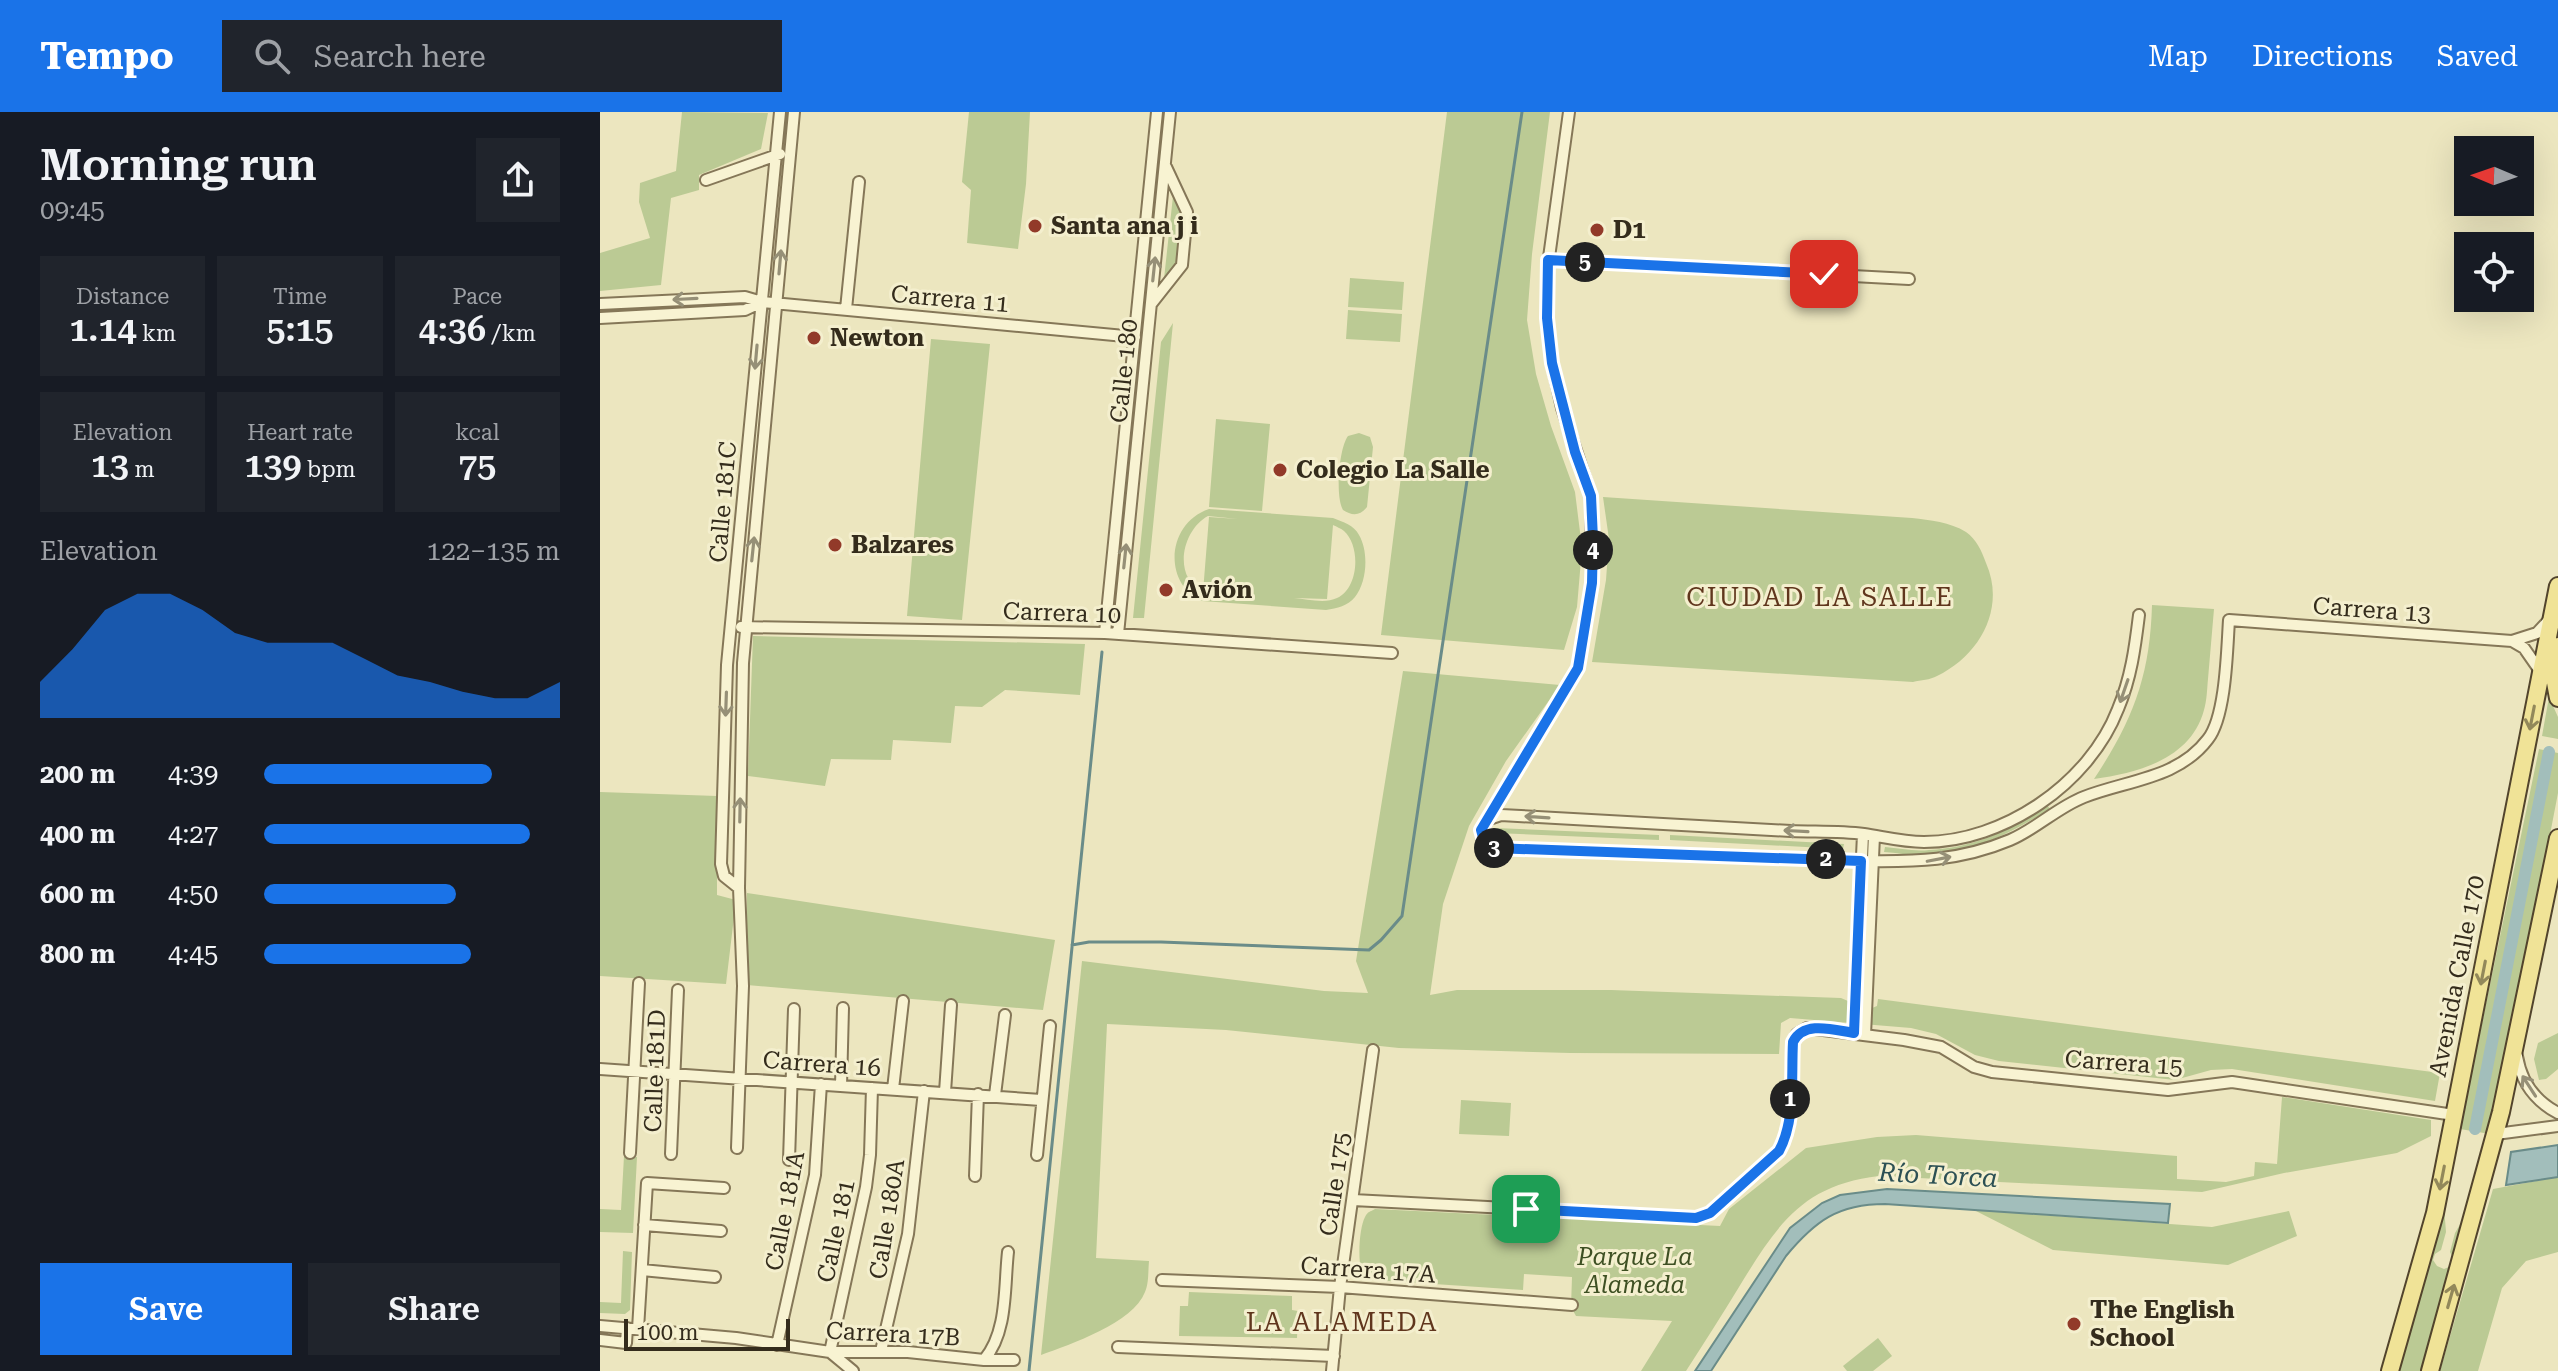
<!DOCTYPE html>
<meta charset="utf-8">
<style>
:root{--surface:#171b24;--page:#20242c;--text:#f1f3f6;--muted:#9ea1a6;--accent:#1a73e8}
body{margin:0;font-family:"Roboto Serif",serif;background:var(--page);color:var(--text);height:100vh;display:flex;flex-direction:column;font-size:30px;white-space:nowrap}
*{box-sizing:border-box;margin:0}
p{font-size:26px;color:var(--muted)}
.icon{flex:none;width:44px;height:44px;fill:none;stroke:currentColor;stroke-width:2;stroke-linecap:round;stroke-linejoin:round}
.map{position:relative;flex:1;overflow:hidden}
.drawer{display:flex;flex-direction:column;background:var(--surface);width:600px}
.drawer>*{flex:none}
.needle{width:52px;rotate:272deg}
.fabs{position:absolute;left:1854px;top:24px;display:grid;gap:16px}
.fabs a{display:grid;place-items:center;width:80px;height:80px;border-radius:0px;background:var(--surface);box-shadow:0 8px 32px #0002;font-size:40px}
.scale{position:absolute;left:24px;bottom:20px;width:166px;box-sizing:border-box;padding-left:8px;border:4px solid #342c1c;border-top:0;font-size:22px;line-height:28px;white-space:nowrap;color:#342c1c;-webkit-text-stroke:6px #f4efce;paint-order:stroke}
.pin{position:absolute;display:grid;place-items:center;width:68px;height:68px;color:#fff;margin:-34px;border-radius:16px;box-shadow:0 4px 12px #0006}
.km{position:absolute;width:40px;height:40px;margin:-20px;border-radius:50%;background:#222;color:#fff;font-size:22px;line-height:40px;text-align:center}
.round{display:grid;place-items:center;flex:none;width:84px;height:84px;border-radius:0px;background:var(--page)}
.summary{display:flex;align-items:center;justify-content:space-between;height:136px;padding:0 40px}
h1{font-size:44px;font-weight:600;line-height:60px}
.figures{display:grid;grid-template-columns:repeat(3,1fr);gap:12px;height:136px;padding:8px 40px}
.figures div{display:grid;align-content:center;border-radius:0px;background:var(--page);text-align:center}
.figures b{font-size:34px;font-weight:600}
.figures small{font-size:22px;font-weight:400}
.figures p{font-size:22px}
.chart{height:224px;padding:16px 40px}
.chart p{display:flex;justify-content:space-between}
.chart svg{width:100%;height:144px;margin-top:8px;fill:var(--accent);opacity:.7}
.action{display:flex;gap:16px;margin-top:auto;padding:16px 40px}
.action a{flex:1;height:92px;border-radius:0px;background:var(--accent);color:#fff;font-size:32px;font-weight:600;line-height:92px;text-align:center}
.action a+a{background:var(--page);color:var(--text)}
ul{padding:0 40px;list-style:none;font-size:26px}
li{display:grid;grid-template-columns:128px 96px 1fr;align-items:center;height:60px}
li i{height:20px;border-radius:10px;background:var(--accent)}
header{display:flex;align-items:center;gap:48px;box-sizing:border-box;height:112px;padding:0 40px;background:var(--accent);color:#fff}
header strong{font-size:38px}
nav{display:flex;gap:44px;margin-inline-start:auto;font-size:28px}
.search{width:560px;height:72px;background:var(--page);display:flex;align-items:center;gap:20px;box-sizing:border-box;padding:0 28px;border-radius:0px;color:var(--muted);font-size:30px}
main{display:flex;flex:1;min-height:0}
.map>svg:first-child{display:block}
</style>
<header>
<strong>Tempo</strong>
<div class="search"><svg class="icon" aria-label="search" viewBox="0 0 24 24"><circle cx="10" cy="10" r="6"/><path d="M15 15l6 6"/></svg>Search here</div>
<nav><a>Map</a><a>Directions</a><a>Saved</a></nav>
</header>
<main>
<section class="drawer">
<div class="summary"><div><h1>Morning run</h1><p>09:45</p></div><a class="round"><svg class="icon" aria-label="share" viewBox="0 0 24 24"><path d="M12 15V3M7 8l5-5 5 5M5 13v7h14v-7"/></svg></a></div>
<div class="figures">
<div><p>Distance</p><b>1.14<small> km</small></b></div>
<div><p>Time</p><b>5:15</b></div>
<div><p>Pace</p><b>4:36<small> /km</small></b></div>
</div>
<div class="figures">
<div><p>Elevation</p><b>13<small> m</small></b></div>
<div><p>Heart rate</p><b>139<small> bpm</small></b></div>
<div><p>kcal</p><b>75</b></div>
</div>
<div class="chart"><p><span>Elevation</span>122–135 m</p>
<svg viewBox="0 0 160 44" preserveAspectRatio="none"><path d="M0 44V33L10 23L20 11L30 6L40 6L50 11L60 18L70 21L80 21L90 21L100 26L110 31L120 33L130 36L140 38L150 38L160 33V44z"/></svg>
</div>
<ul>
<li><b>200 m</b>4:39<i style="width:77%"></i></li>
<li><b>400 m</b>4:27<i style="width:90%"></i></li>
<li><b>600 m</b>4:50<i style="width:65%"></i></li>
<li><b>800 m</b>4:45<i style="width:70%"></i></li>
</ul>
<div class="action"><a>Save</a><a>Share</a></div>
</section>
<div class="map">
<svg width="1958" height="1259" viewBox="0 0 1958 1259">
<rect width="100%" height="100%" fill="#ece6bf"/>
<path fill="#bbca94" fill-rule="evenodd" d="M 82,0 L 168,1 L 161,37 L 99,63 L 99,78 L 71,86 L 61,173 L 0,179 L 0,141 L 50,126 L 39,90 L 40,71 L 76,59 Z
M 369,0 L 430,0 L 426,72 L 418,137 L 367,131 L 371,78 L 362,70 Z
M 561,0 L 566,0 L 515,507 L 510,507 Z
M 847,0 L 950,0 L 932,142 L 927,208 L 936,262 L 951,314 L 975,380 L 982,436 L 977,495 L 964,538 L 781,523 Z
M 573,84 L 583,101 L 577,152 L 564,167 Z
M 750,166 L 804,170 L 802,198 L 748,195 Z
M 748,198 L 802,202 L 800,230 L 746,227 Z
M 573,211 L 544,506 L 533,506 L 561,230 Z
M 331,227 L 390,232 L 362,508 L 307,504 Z
M 616,307 L 670,312 L 662,399 L 609,395 Z
M 759,321 L 770,325 L 773,335 L 767,395 C 760,404 752,404 743,398 C 735,385 739,336 748,324 Z
M 1003,385 L 1312,406 C 1330,408 1350,410 1366,420 C 1377,428 1381,438 1386,451 C 1406,496 1380,543 1337,564 C 1330,568 1321,568 1313,570 L 992,550 L 1006,468 L 1009,427 Z
M 609,397 L 733,406 C 743,410 754,413 759,423 C 769,440 767,470 755,485 C 748,494 737,496 726,498 L 602,489 C 562,471 567,411 609,397 ZM 608,404 L 638,407 L 609,405 L 603,480 C 572,465 582,418 608,404 ZM 733,413 C 735,414 742,417 744,419 C 761,434 759,476 737,486 C 725,492 707,487 694,486 L 727,487 Z
M 1552,493 L 1614,497 C 1612,520 1610,544 1608,567 C 1607,577 1607,588 1604,598 C 1591,647 1538,661 1494,667 C 1533,608 1550,564 1552,493 Z
M 153,524 L 485,532 L 480,583 L 405,578 L 382,595 L 355,594 L 351,631 L 293,628 L 291,648 L 231,647 L 225,674 L 148,664 Z
M 803,559 L 960,573 L 906,649 L 869,714 L 843,792 L 830,883 L 857,878 L 1011,878 L 1241,886 L 1248,889 L 1253,899 L 1260,901 L 1277,894 L 1278,887 L 1840,961 L 1835,989 L 1632,957 L 1611,958 L 1575,968 L 1399,949 L 1375,943 L 1336,922 L 1311,916 L 1190,906 L 1181,911 L 1179,942 L 970,941 L 799,936 L 626,918 L 507,912 L 496,1146 L 549,1149 C 548,1159 549,1171 545,1180 C 533,1211 471,1232 441,1243 L 482,849 L 724,879 L 768,881 L 756,849 Z
M 1949,585 L 1958,605 L 1958,627 L 1942,624 Z
M 1939,637 L 1958,641 L 1958,681 L 1906,951 L 1890,1022 L 1860,1017 Z
M 0,680 L 117,684 L 117,783 L 136,788 L 126,872 L 0,864 Z
M 1447,693 L 1450,697 C 1411,721 1375,740 1328,743 C 1314,744 1298,741 1284,740 L 1285,735 C 1299,736 1315,740 1329,738 C 1377,735 1408,719 1447,693 Z
M 895,716 L 1059,723 L 1059,728 L 895,721 Z
M 1070,723 L 1244,732 L 1243,737 L 1070,728 Z
M 147,781 L 455,828 L 443,898 L 147,873 Z
M 1958,921 L 1958,957 L 1946,967 L 1939,968 L 1934,947 L 1938,931 Z
M 1682,985 L 1831,1008 L 1831,1024 L 1797,1041 L 1684,1061 L 1602,1080 L 1279,1064 C 1202,1073 1177,1113 1139,1175 C 1122,1203 1104,1231 1086,1259 L 1041,1259 L 1072,1209 L 976,1204 L 971,1195 L 972,1165 L 924,1162 L 923,1178 L 775,1168 L 763,1163 C 757,1152 759,1116 765,1105 C 768,1099 770,1100 775,1097 L 1120,1114 L 1129,1097 L 1206,1036 L 1277,1025 L 1316,1023 L 1577,1044 L 1577,1067 L 1626,1070 L 1654,1064 L 1655,1050 L 1677,1052 Z
M 861,988 L 911,991 L 909,1024 L 859,1022 Z
M 24,1044 L 37,1045 L 33,1121 L 0,1120 L 0,1097 L 21,1098 Z
M 1958,1065 L 1958,1140 L 1926,1149 L 1902,1176 L 1878,1259 L 1840,1259 L 1893,1077 Z
M 1844,1095 L 1846,1120 L 1841,1138 L 1835,1142 L 1833,1148 L 1837,1154 L 1844,1157 L 1851,1154 L 1853,1146 L 1850,1140 L 1855,1121 L 1866,1102 L 1824,1259 L 1797,1259 L 1825,1170 Z
M 1374,1098 L 1612,1115 L 1689,1099 L 1697,1124 L 1628,1153 L 1453,1138 Z
M 23,1139 L 32,1140 L 30,1198 L 25,1202 L 0,1201 L 0,1190 L 21,1191 Z
M 589,1180 L 692,1184 L 692,1198 L 698,1199 L 697,1226 L 579,1224 L 580,1194 L 588,1194 Z
M 1278,1226 L 1292,1244 L 1273,1259 L 1247,1259 L 1243,1254 Z"/>
<path fill="#a2bebb" stroke="#6a8c89" stroke-width="2" d="M 1958,1033 L 1958,1065 L 1906,1073 L 1911,1040 Z
M 1287,1077 L 1570,1092 L 1568,1111 L 1285,1092 C 1238,1092 1215,1109 1186,1144 L 1111,1259 L 1095,1259 L 1190,1116 L 1222,1091 L 1240,1083 Z"/>
<g fill="none" stroke-linecap="round" stroke-linejoin="round">
<path stroke="#6a8c89" stroke-width="3" d="M 472,833 L 489,830 L 561,830 L 769,838 L 781,828 L 802,804 L 922,0
M 429,1259 L 502,540"/>
<path stroke="#a2bebb" stroke-width="12" d="M 1875,1017 L 1949,640"/>
<g stroke="#857758" stroke-width="14">
<path id="street" d="M 106,68 L 180,42
M 948,148 L 1309,167
M 552,191 L 582,153 L 587,100 L 566,55
M 0,192 L 145,185 L 162,190 L 535,225
M 246,197 L 259,70
M 0,206 L 145,198 L 162,190
M 1539,503 C 1535,536 1531,566 1518,597 C 1489,672 1403,730 1324,730 C 1303,730 1284,725 1264,722 C 1240,719 1215,720 1191,719 C 1094,714 997,709 901,703 L 889,707 L 881,718 L 884,729 L 893,736 L 1261,749 C 1315,750 1360,749 1410,728 C 1436,717 1458,695 1484,685 C 1527,668 1578,667 1608,627 C 1626,604 1627,538 1629,508 L 1912,529 L 1937,521 L 1949,508
M 141,515 L 505,521 L 792,541
M 505,521 L 557,0
M 518,522 L 570,0
M 1912,529 L 1924,536 L 1940,559
M 886,709 L 978,556 L 992,471 L 991,384 L 962,296 L 952,251 L 947,206 L 947,160 L 969,0
M 139,776 L 124,764 L 121,752 L 127,553 L 180,0
M 1254,921 L 1263,722
M 1265,923 L 1274,724
M 1917,944 C 1921,969 1935,989 1958,1001
M 0,957 L 441,988
M 241,974 L 243,896
M 293,977 L 303,889
M 345,980 L 351,893
M 395,983 L 405,903
M 1896,1022 L 1958,1014
M 137,1036 L 143,874 L 139,776 L 143,551 L 194,0
M 30,1041 L 39,871
M 71,1042 L 78,878
M 437,1043 L 450,914
M 189,1048 L 194,897
M 375,1064 L 378,982
M 753,1088 L 1096,1106 L 1110,1101 L 1179,1039 C 1196,1008 1191,965 1193,930 L 1197,922 L 1207,916 L 1304,928 L 1341,935 L 1374,955 L 1392,960 L 1568,978 L 1632,970 L 1854,1003
M 44,1113 L 121,1119
M 42,1158 L 115,1165
M 562,1168 L 740,1175 L 972,1193
M 0,1214 L 136,1226 L 230,1240 L 308,1240 L 384,1248 L 414,1248
M 38,1217 L 47,1071 L 124,1076
M 0,1228 L 26,1231 L 27,1216
M 177,1233 L 215,1063 L 221,972
M 518,1235 L 734,1244
M 281,1239 L 308,1122 L 324,979
M 230,1240 L 266,1075 L 270,1043 L 272,976
M 230,1240 L 253,1259
M 384,1248 C 408,1220 404,1175 408,1140
M 732,1259 L 740,1175 L 773,938"/>
</g>
<g stroke="#52442c" stroke-width="20">
<path id="primary" d="M 1958,534 L 1954,565 L 1958,586
M 1790,1259 L 1835,1101 L 1958,474
M 1830,1259 L 1901,1000 L 1958,726"/>
</g>
<use href="#street" stroke="#f8f3d2" stroke-width="10"/>
<use href="#primary" stroke="#f0e397" stroke-width="16"/>
</g>
<defs><path id="oneway-shaft" d="M-6 0H5M1.5-3L5.5 0L1.5 3" fill="none" stroke-width="1.6" stroke-linecap="round" stroke-linejoin="round" transform="scale(2)"/></defs>
<g stroke="#969077">
<use href="#oneway-shaft" transform="translate(180 150) rotate(-85)"/>
<use href="#oneway-shaft" transform="translate(554 157) rotate(-84)"/>
<use href="#oneway-shaft" transform="translate(85 187) rotate(177)"/>
<use href="#oneway-shaft" transform="translate(156 245) rotate(95)"/>
<use href="#oneway-shaft" transform="translate(153 437) rotate(-84)"/>
<use href="#oneway-shaft" transform="translate(525 444) rotate(-84)"/>
<use href="#oneway-shaft" transform="translate(1524 579) rotate(109)"/>
<use href="#oneway-shaft" transform="translate(126 592) rotate(92)"/>
<use href="#oneway-shaft" transform="translate(140 698) rotate(-89)"/>
<use href="#oneway-shaft" transform="translate(937 705) rotate(-176)"/>
<use href="#oneway-shaft" transform="translate(1196 719) rotate(-177)"/>
<use href="#oneway-shaft" transform="translate(1339 747) rotate(-11)"/>
<use href="#oneway-shaft" transform="translate(1929 974) rotate(-123)"/>
</g>
<g stroke="#92885a">
<use href="#oneway-shaft" transform="translate(1932 606) rotate(101)"/>
<use href="#oneway-shaft" transform="translate(1883 861) rotate(101)"/>
<use href="#oneway-shaft" transform="translate(1842 1066) rotate(101)"/>
<use href="#oneway-shaft" transform="translate(1851 1184) rotate(-74)"/>
</g>
<g fill="none" stroke-linecap="round" stroke-linejoin="round">
<g stroke="#fff" stroke-width="16">
<path id="route" d="M 926,1097 L 1096,1106 L 1110,1101 L 1179,1039 C 1196,1008 1191,965 1193,930 C 1204,908 1234,918 1254,921 L 1261,749 L 893,736 L 884,729 L 881,718 L 978,556 L 992,471 L 993,427 L 991,384 L 975,340 L 952,251 L 947,206 L 948,148 L 1224,162"/>
</g>
<use href="#route" stroke="#1a73e8" stroke-width="10"/>
</g>
<g fill="#923a29" stroke="#f4efce" stroke-width="3">
<circle cx="435" cy="114" r="8"/>
<circle cx="997" cy="118" r="8"/>
<circle cx="214" cy="226" r="8"/>
<circle cx="680" cy="358" r="8"/>
<circle cx="235" cy="433" r="8"/>
<circle cx="566" cy="478" r="8"/>
<circle cx="1474" cy="1212" r="8"/>
</g>
<g text-anchor="middle" dominant-baseline="central" stroke-width="6" stroke-linejoin="round" paint-order="stroke">
<g font-size="24" font-weight="bold" fill="#342c1c" stroke="#f4efce" text-anchor="start">
<text x="451" y="114">Santa ana j i</text>
<text x="1013" y="118">D1</text>
<text x="230" y="226">Newton</text>
<text x="696" y="358">Colegio La Salle</text>
<text x="251" y="433">Balzares</text>
<text x="582" y="478">Avión</text>
<text x="1490" y="1198">The English<tspan x="1490" dy="28">School</tspan></text>
</g>
<g font-size="24" fill="#342c1c" stroke="#f4efce">
<text transform="translate(350 187) rotate(5)">Carrera 11</text>
<text transform="translate(524 259) rotate(-84)">Calle 180</text>
<text transform="translate(123 390) rotate(-85)">Calle 181C</text>
<text transform="translate(1772 498) rotate(4)">Carrera 13</text>
<text transform="translate(462 501) rotate(2)">Carrera 10</text>
<text transform="translate(1857 864) rotate(-79)">Avenida Calle 170</text>
<text transform="translate(1524 951) rotate(4)">Carrera 15</text>
<text transform="translate(222 952) rotate(4)">Carrera 16</text>
<text transform="translate(55 959) rotate(-88)">Calle 181D</text>
<text transform="translate(735 1072) rotate(-82)">Calle 175</text>
<text transform="translate(185 1099) rotate(-79)">Calle 181A</text>
<text transform="translate(287 1107) rotate(-81)">Calle 180A</text>
<text transform="translate(236 1119) rotate(-78)">Calle 181</text>
<text transform="translate(768 1158) rotate(4)">Carrera 17A</text>
<text transform="translate(293 1222) rotate(3)">Carrera 17B</text>
</g>
<g font-size="24" font-style="italic" fill="#3e5023" stroke="#f4efce">
<text x="1035" y="1145">Parque La<tspan x="1035" dy="28">Alameda</tspan></text>
</g>
<g font-size="26" letter-spacing="2" fill="#60361d" stroke="#f4efce">
<text x="1220" y="485">CIUDAD LA SALLE</text>
<text x="742" y="1210">LA ALAMEDA</text>
</g>
<g font-size="26" font-style="italic" fill="#2c5054" stroke="#f4efce">
<text transform="translate(1338 1063) rotate(3)">Río Torca</text>
</g>
</g>
</svg>
<div class="fabs">
<a><svg class="needle" viewBox="-14 -14 28 28"><path d="M0-13l5 13h-10z" fill="#e53935"/><path d="M0 13l5-13h-10z" fill="#9ea1a6"/></svg></a>
<a><svg class="icon" aria-label="locate" viewBox="0 0 24 24"><circle cx="12" cy="12" r="6"/><path d="M12 2v4M12 18v4M2 12h4M18 12h4"/></svg></a>
</div>
<div class="scale">100 m</div>
<div class="pin" style="left:926px;top:1097px;background:#1e9e55"><svg class="icon" aria-label="arrive" viewBox="0 0 24 24"><path d="M6 21V4h12l-3 4 3 4H6"/></svg></div>
<div class="pin" style="left:1224px;top:162px;background:#d93025"><svg class="icon" aria-label="check" viewBox="0 0 24 24"><path d="M5 12l5 5 9-10"/></svg></div>
<b class="km" style="left:1190px;top:987px">1</b>
<b class="km" style="left:1226px;top:747px">2</b>
<b class="km" style="left:894px;top:736px">3</b>
<b class="km" style="left:993px;top:438px">4</b>
<b class="km" style="left:985px;top:150px">5</b>
</div>
</main>
